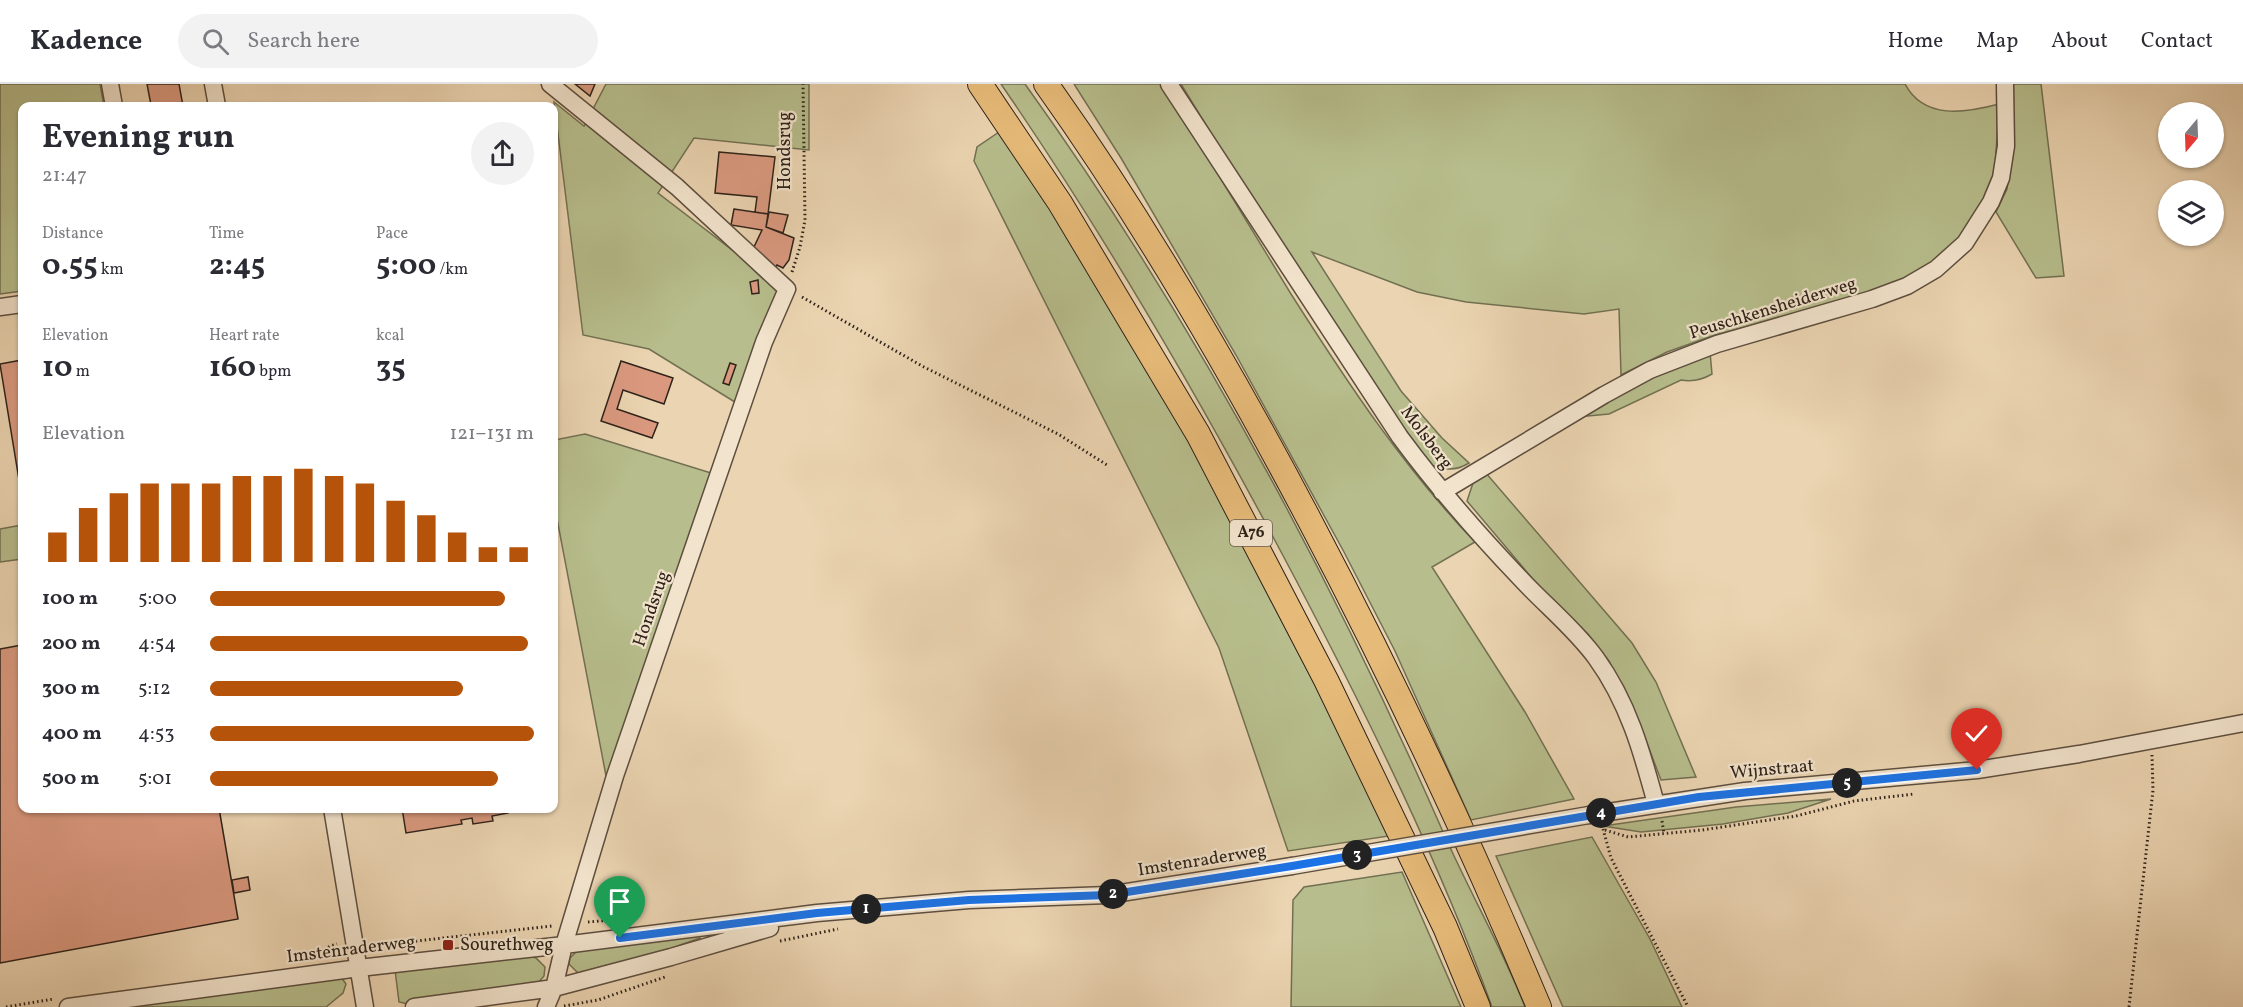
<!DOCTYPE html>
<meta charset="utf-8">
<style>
:root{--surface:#fff;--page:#f2f2f3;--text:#2b2b33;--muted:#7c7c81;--line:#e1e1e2;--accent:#b45309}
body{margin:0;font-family:Vollkorn,serif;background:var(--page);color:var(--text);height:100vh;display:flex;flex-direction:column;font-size:22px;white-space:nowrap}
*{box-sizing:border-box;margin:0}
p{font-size:20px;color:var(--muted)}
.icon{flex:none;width:33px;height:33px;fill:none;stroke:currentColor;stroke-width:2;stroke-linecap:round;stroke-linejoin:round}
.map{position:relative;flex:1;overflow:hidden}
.side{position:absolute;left:18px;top:18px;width:540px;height:711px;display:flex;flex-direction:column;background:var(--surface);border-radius:12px;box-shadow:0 2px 4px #0004}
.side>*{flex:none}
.needle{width:39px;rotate:199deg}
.buttons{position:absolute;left:2158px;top:18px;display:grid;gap:12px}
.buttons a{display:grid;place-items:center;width:66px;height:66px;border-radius:50%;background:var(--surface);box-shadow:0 2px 4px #0004;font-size:30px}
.pin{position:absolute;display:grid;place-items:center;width:51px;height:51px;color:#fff;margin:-62px -26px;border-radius:50% 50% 50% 0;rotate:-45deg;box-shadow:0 0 6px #0007}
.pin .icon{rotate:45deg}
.km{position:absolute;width:30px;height:30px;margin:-15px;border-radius:50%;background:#222;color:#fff;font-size:16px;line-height:30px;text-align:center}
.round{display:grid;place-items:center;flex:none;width:63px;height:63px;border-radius:32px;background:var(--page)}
.overview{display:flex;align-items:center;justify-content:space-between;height:102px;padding:0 24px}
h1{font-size:33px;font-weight:700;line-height:45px}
.figures{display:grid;grid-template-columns:repeat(3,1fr);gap:9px;height:102px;padding:6px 24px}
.figures div{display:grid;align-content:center}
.figures b{font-size:30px;font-weight:700}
.figures small{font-size:16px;font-weight:400}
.figures p{font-size:16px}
.chart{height:168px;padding:12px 24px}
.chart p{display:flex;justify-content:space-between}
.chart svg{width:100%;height:108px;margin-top:6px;stroke:var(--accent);stroke-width:6}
ul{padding:0 24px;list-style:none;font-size:20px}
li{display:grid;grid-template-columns:96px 72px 1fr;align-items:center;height:45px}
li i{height:15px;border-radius:8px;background:var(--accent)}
header{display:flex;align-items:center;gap:36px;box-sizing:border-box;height:84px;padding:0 30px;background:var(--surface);border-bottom:2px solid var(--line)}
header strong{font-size:28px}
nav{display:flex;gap:33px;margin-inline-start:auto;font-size:21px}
.search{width:420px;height:54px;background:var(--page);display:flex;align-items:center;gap:15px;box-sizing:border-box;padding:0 21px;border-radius:33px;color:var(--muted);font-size:22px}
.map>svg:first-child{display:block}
</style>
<header>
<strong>Kadence</strong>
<div class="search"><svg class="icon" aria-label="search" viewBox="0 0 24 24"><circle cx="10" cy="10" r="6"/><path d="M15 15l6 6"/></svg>Search here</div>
<nav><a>Home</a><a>Map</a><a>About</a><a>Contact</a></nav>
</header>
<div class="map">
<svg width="2243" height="923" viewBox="0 0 2243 923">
<rect width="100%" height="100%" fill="#ebd4b1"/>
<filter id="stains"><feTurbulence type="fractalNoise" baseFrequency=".00333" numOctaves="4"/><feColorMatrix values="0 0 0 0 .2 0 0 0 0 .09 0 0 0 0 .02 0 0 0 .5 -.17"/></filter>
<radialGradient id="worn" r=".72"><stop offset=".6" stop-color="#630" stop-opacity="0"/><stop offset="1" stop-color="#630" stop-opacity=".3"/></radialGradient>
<path fill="#b7bd8c" stroke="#727052" stroke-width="1.5" d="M 0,0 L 100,0 L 104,22 L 22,22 L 22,207 L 0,210 Z
M 606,0 L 809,0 L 809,66 L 694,54 L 658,109 L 783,205 L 743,323 L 649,265 L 583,251 L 554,18 L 584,42 Z
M 1001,0 L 1025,0 C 1190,230 1326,482 1440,741 C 1466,802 1501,861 1525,923 L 1492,923 C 1439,777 1369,635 1297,498 C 1207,327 1111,160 1001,0 Z
M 1074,0 L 1163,0 C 1205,70 1248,140 1291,210 C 1347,298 1403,383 1475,458 L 1432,483 L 1525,628 L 1574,715 L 1471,736 L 1395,567 L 1344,468 L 1236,271 L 1121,74 Z
M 1181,0 L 1905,0 C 1924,36 1965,29 1999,20 L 1994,101 L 1962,151 L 1942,174 L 1912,193 L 1819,224 L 1715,251 L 1667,268 L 1621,291 L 1619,225 L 1584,230 L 1466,218 L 1417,208 L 1312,168 L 1401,307 L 1442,354 L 1469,379 C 1453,389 1442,385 1425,379 L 1254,120 Z
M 2013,0 L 2041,0 L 2064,192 L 2036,194 L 1996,128 L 2007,105 L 2011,73 Z
M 1002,46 L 1140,261 L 1277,517 L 1389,752 L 1288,767 L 1219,564 L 974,77 L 977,63 Z
M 1710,268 L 1712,290 C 1702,296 1693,298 1681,296 L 1609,330 L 1577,333 L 1629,302 Z
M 585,350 L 711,389 L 607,697 L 554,419 L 554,356 Z
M 1485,388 L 1632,559 L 1656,598 L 1696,693 L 1661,696 L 1642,646 L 1609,577 L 1588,550 L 1537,500 L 1467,417 L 1473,399 Z
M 22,441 L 22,475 L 0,478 L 0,445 Z
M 1831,715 L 1788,729 L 1723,740 L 1641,748 L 1603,742 L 1736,723 Z
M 1592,753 L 1650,855 L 1682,923 L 1563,923 L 1496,772 Z
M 1402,788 L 1461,923 L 1291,923 L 1293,816 L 1304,803 Z
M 699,852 L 700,854 L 649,872 L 579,890 L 569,880 L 570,874 L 577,867 Z
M 530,872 L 536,874 L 545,883 L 544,892 L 538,899 L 408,920 L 399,918 L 395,886 Z
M 341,893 L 346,900 L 343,909 L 326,923 L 112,923 Z"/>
<path fill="#da997f" stroke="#2e2219" stroke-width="1.5" d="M 147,0 L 179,0 L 183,22 L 145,22 L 151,21 Z
M 575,0 L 595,0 L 590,12 Z
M 719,68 L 775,73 L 768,130 L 755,128 L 757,113 L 715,109 Z
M 734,125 L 768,130 L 766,143 L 794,154 L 789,176 L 783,184 L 777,181 L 775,184 L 753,165 L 762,146 L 731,141 Z
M 769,128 L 788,131 L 783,149 L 766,143 Z
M 758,196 L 759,209 L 752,210 L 750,198 Z
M 22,276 L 22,414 L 0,280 Z
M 621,277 L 673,294 L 664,320 L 623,306 L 617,325 L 658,339 L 652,354 L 601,337 Z
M 730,279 L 736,281 L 729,301 L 723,299 Z
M 22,561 L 22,724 L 219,724 L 238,835 L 0,879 L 0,565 Z
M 402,724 L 507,724 L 508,729 L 492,732 L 493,737 L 473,740 L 472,734 L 461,736 L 462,740 L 406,749 Z
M 248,793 L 250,806 L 234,809 L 232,796 Z"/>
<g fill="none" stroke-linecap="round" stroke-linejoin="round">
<g stroke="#5d4e3f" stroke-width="19">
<path id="minor" d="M 110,0 L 114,22
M 213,0 L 217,22
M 1169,0 L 1400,353 C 1437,403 1478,450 1521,495 C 1545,521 1575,545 1596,574 C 1628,618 1642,668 1656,720
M 0,223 L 22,220
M 1442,408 L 1604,311 L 1650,286 L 1717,260 L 1872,215 L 1907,202 L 1936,185 L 1965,159 L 1991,118 L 2001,94 L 2006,62 L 2005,0
M 332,724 L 365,923
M 1589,731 L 1745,707 L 1977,686 L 2079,670 L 2243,639
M 68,923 L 359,884 L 564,861 L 817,829 L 969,816 L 1108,811 L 1292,782
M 414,923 L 554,904 L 671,873 L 770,844
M 546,923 L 554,904 L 564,861 L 615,692 L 764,258 L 787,205 L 677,103 L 550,0"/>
</g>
<g stroke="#2e2219" stroke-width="26">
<path id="highway" d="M 980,0 L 1060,119 L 1198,350 L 1326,596 L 1445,843 L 1478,923
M 1046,0 C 1145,139 1231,287 1310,437 C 1394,596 1470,758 1539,923"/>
</g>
<path stroke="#2e2219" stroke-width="3" stroke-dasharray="1.5 3" stroke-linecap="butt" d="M 792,188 L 800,163 L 805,136 L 803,0
M 802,213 L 922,282 L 1058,350 L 1107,381
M 1662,737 L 1664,750
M 1603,745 L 1611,774 L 1688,923
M 1605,746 L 1628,753 L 1702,746 L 1796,732 L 1854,717 L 1914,710
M 588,838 L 624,835
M 780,857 L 838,845
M 371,862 L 552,842
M 318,872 L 330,862 L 337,860
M 564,922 L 598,916 L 665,893
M 6,923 L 54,915
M 2129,923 L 2153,706 L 2152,671"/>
<use href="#minor" stroke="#f2e3cc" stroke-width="16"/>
<use href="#highway" stroke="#e6ba78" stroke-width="24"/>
<g stroke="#5d4e3f" stroke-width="19" stroke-linecap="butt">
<path id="minor-bridge" d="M 1292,782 L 1589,731"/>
</g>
<use href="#minor-bridge" stroke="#f2e3cc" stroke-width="16"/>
</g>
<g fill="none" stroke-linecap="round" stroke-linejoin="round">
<g stroke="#fff" stroke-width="12">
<path id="route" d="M 620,854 L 817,829 L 969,816 L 1108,811 L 1292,782 L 1699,713 L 1977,686"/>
</g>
<use href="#route" stroke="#1a73e8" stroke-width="8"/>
</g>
<rect fill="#8f2418" stroke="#f2e3cc" stroke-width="2" x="442" y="855" width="12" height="12" rx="3"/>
<g text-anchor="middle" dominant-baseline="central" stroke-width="4.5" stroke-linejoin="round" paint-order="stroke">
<rect fill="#f2e3cc" stroke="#695c4f" stroke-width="1.5" x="1230" y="436" width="42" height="26" rx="4.5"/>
<g font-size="16" font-weight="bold" fill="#2e2219">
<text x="1251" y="449">A76</text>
</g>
<g font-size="18" fill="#2e2219" stroke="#f2e3cc">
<text transform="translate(785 67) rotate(-90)">Hondsrug</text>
<text transform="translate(1773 225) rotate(-17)">Peuschkensheiderweg</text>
<text transform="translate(1426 354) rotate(53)">Molsberg</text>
<text transform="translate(652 525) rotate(-71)">Hondsrug</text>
<text transform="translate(1772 686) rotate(-5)">Wijnstraat</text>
<text transform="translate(1202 777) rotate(-9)">Imstenraderweg</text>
<text transform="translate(351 866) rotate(-7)">Imstenraderweg</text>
</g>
<g font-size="18" fill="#2e2219" stroke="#f2e3cc" text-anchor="start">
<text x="460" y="861">Sourethweg</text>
</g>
</g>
<rect width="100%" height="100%" filter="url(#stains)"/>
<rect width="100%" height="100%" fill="url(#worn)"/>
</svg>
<div class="buttons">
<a><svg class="needle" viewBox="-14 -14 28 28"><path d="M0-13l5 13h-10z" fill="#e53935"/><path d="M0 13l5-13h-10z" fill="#7c7c81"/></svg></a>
<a><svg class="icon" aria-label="layers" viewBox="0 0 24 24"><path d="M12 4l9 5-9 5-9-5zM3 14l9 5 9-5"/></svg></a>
</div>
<div class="pin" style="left:620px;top:854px;background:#1e9e55"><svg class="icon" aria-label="arrive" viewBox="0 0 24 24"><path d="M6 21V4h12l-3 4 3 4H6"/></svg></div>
<div class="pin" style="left:1977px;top:686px;background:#d93025"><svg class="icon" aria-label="check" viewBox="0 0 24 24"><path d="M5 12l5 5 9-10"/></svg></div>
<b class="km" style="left:866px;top:825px">1</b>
<b class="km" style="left:1113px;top:810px">2</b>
<b class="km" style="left:1357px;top:771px">3</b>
<b class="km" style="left:1601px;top:729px">4</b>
<b class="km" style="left:1847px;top:699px">5</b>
<section class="side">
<div class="overview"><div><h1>Evening run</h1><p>21:47</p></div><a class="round"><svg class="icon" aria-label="share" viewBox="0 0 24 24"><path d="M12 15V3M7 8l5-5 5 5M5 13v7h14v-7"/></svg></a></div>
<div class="figures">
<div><p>Distance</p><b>0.55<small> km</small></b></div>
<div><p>Time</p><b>2:45</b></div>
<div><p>Pace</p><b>5:00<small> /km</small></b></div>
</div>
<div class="figures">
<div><p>Elevation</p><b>10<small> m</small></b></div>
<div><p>Heart rate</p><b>160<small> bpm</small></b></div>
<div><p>kcal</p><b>35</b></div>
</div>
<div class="chart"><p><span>Elevation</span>121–131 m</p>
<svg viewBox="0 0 160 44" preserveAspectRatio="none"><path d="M5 44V32M15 44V22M25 44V16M35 44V12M45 44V12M55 44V12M65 44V9M75 44V9M85 44V6M95 44V9M105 44V12M115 44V19M125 44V25M135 44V32M145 44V38M155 44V38"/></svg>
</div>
<ul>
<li><b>100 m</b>5:00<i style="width:91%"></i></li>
<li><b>200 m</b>4:54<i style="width:98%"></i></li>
<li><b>300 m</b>5:12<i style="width:78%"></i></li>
<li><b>400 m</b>4:53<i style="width:100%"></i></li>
<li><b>500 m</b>5:01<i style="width:89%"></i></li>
</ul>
</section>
</div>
